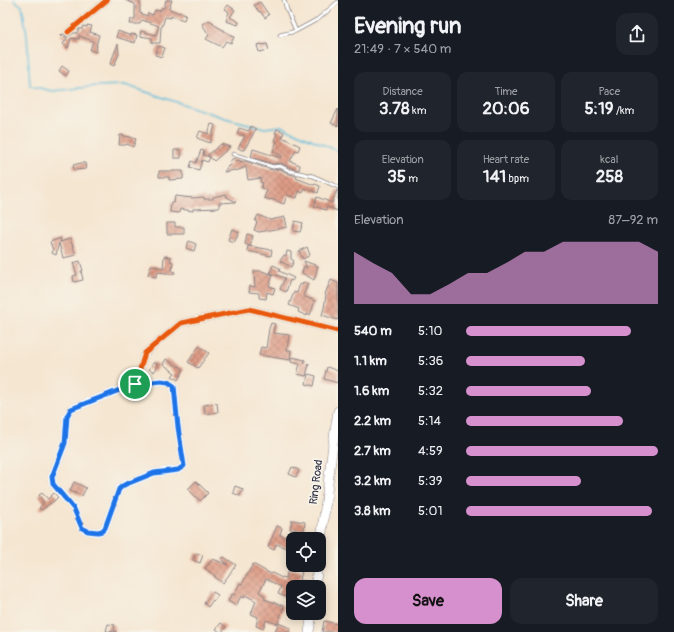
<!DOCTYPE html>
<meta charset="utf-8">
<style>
:root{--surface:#171b24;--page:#20242c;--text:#f1f3f6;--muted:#9ea1a6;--accent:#d690ce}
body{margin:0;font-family:Pangolin,sans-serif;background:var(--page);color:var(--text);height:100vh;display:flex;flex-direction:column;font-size:15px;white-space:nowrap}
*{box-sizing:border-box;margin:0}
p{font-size:13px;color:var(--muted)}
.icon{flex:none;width:22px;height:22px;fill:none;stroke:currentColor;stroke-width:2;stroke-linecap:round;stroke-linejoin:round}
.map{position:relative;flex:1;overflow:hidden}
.details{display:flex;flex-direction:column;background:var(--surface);width:336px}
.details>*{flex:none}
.buttons{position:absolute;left:286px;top:532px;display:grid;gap:8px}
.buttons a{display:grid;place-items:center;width:40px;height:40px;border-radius:8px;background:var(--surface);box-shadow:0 2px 10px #0003;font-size:20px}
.pin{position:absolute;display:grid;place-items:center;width:34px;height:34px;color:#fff;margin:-17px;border:2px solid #fff;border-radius:50%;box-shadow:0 1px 4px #0007}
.round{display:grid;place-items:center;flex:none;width:42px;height:42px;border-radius:12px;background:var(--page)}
.head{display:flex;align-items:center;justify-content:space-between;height:68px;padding:0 16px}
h1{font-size:22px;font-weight:800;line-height:30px}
.stats{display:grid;grid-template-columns:repeat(3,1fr);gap:6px;height:68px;padding:4px 16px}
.stats div{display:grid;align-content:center;border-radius:10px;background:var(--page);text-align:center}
.stats b{font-size:17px;font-weight:800}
.stats small{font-size:11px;font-weight:400}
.stats p{font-size:11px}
.chart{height:112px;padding:8px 16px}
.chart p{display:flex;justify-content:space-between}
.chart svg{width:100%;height:72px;margin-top:4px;fill:var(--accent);opacity:.7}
.action{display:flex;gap:8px;margin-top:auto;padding:8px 16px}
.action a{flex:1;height:46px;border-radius:12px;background:var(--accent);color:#111;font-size:16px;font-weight:800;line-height:46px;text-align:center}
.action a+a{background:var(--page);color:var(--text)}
ul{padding:0 16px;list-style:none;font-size:13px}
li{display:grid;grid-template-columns:64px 48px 1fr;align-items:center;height:30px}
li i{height:10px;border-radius:5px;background:var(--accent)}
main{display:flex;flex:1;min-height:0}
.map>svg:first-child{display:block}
</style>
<main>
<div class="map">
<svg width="338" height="632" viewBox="0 0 338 632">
<defs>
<pattern id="building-cross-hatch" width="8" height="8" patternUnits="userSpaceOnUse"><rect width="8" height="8" fill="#de9c86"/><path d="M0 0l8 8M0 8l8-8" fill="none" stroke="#b47f6f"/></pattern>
</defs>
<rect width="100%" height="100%" fill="#f7f3e8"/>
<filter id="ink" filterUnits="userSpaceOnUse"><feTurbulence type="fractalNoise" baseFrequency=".025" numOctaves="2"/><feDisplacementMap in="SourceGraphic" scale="8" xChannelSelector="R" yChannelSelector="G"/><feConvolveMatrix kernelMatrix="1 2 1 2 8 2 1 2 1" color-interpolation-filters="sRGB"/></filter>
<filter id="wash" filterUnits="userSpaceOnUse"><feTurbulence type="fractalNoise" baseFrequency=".012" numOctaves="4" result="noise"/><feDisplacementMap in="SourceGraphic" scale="16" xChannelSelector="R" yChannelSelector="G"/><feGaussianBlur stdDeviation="0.9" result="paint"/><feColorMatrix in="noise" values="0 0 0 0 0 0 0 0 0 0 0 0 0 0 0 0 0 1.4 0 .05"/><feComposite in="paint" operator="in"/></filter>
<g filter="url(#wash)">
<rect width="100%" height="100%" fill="#f5e6d1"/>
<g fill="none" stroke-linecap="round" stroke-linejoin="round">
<path stroke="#5cbcdb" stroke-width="1.5" d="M 14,0 L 22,6 L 27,35 L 30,86 L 53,91 L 97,86 L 125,85 L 225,118 L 265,128 L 281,126 L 338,151"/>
</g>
<g id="blocks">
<path fill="url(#building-cross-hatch)" d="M 125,0 L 140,0 L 140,13 L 147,16 L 148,13 L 153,15 L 155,10 L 160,11 L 161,8 L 164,8 L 166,0 L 172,0 L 169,9 L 180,13 L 180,12 L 186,14 L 184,20 L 171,16 L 171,18 L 165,17 L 162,27 L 161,27 L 160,43 L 152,43 L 152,38 L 140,36 L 141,31 L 156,35 L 159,26 L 142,20 L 140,24 L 130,24 L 131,19 L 135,19 L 135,4 Z
M 260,2 L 269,15 L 265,18 L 260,11 L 259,12 L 254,5 Z
M 228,5 L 235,10 L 230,17 L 239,22 L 238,25 L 226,21 L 229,12 L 225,9 Z
M 209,20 L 214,23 L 213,24 L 234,37 L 231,43 L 226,41 L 222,47 L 206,39 L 209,35 L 202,24 Z
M 87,25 L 92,26 L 90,32 L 99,35 L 96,46 L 97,46 L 96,52 L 90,50 L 93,41 L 79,36 L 79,39 L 71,38 L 68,48 L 63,44 L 67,38 L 67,37 L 60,36 L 60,35 L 64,34 L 66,36 L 69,36 L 74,33 L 77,33 L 79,29 L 82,29 L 83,26 L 87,27 Z
M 118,31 L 131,36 L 131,34 L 137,35 L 135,43 L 116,37 Z
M 118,44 L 119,54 L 114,66 L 110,64 Z
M 262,44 L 262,45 L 267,44 L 269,50 L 259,52 L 257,45 Z
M 159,46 L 165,48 L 162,57 L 155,55 Z
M 62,66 L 69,71 L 66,76 L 59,71 Z
M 338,109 L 338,126 L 331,123 Z
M 211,124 L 215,125 L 210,143 L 197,138 L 200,131 L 208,134 Z
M 251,126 L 256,129 L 244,150 L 242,150 L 238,148 L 245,136 L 237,134 L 239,128 L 249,131 Z
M 277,129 L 284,132 L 282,137 L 300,146 L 298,151 L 296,150 L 290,161 L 300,165 L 299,170 L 291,168 L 281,163 L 273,164 L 251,157 L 253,149 L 281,158 L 282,156 L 273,151 L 277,141 L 274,140 L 277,134 L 275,133 Z
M 120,135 L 130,137 L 136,139 L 133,147 L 127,144 L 126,145 L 119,145 Z
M 221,144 L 230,147 L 214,161 L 208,155 Z
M 174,150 L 181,150 L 181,158 L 174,158 Z
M 201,150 L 204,151 L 203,155 L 210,157 L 208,162 L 202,160 L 199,170 L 190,167 L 192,161 L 196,163 Z
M 235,158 L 236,161 L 240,160 L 241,162 L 245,161 L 272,170 L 280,169 L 289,174 L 297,176 L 296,178 L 314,185 L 315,184 L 320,186 L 318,193 L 305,188 L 303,193 L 299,191 L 297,198 L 287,195 L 284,204 L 271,199 L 270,200 L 264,198 L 267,190 L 261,188 L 263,183 L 260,182 L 261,178 L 248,180 L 246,167 L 236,171 L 235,170 L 224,172 L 228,166 L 231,165 L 230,162 L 232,159 Z
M 81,163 L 85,163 L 86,169 L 74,170 L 73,165 Z
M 159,171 L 183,171 L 183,179 L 169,180 L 169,177 L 159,177 Z
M 337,190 L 338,190 L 338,211 L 327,207 L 326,210 L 314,206 L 317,197 L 332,203 Z
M 226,194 L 227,197 L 236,202 L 219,203 L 219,208 L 193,209 L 193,211 L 180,209 L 179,213 L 170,212 L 171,202 L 174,203 L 175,196 L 192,198 L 204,197 L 204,199 L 213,199 L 213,197 Z
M 258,215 L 270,220 L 285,217 L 287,227 L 259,232 L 254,230 L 257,222 L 255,221 Z
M 295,221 L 303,223 L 300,232 L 293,231 Z
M 167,223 L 175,223 L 175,227 L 184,227 L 184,234 L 167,234 Z
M 232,229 L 239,232 L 234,242 L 228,240 Z
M 247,234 L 253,236 L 250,246 L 245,244 Z
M 61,238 L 60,242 L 70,239 L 76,255 L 63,258 L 59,243 L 56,255 L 52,253 L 53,250 L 50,242 Z
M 189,241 L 196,244 L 194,251 L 186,248 Z
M 248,246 L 272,250 L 271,256 L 247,251 Z
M 307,247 L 310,255 L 303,259 L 299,251 Z
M 287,251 L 291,252 L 291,259 L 294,261 L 291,267 L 280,261 L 284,255 L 286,256 Z
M 164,256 L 171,257 L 170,261 L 173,262 L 172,271 L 175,272 L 174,274 L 158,272 L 156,277 L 148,275 L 151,265 L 163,268 Z
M 80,261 L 83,271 L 81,271 L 83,280 L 74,282 L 73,276 L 77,275 L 73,263 Z
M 304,261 L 318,266 L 314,280 L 302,273 L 304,266 L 307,268 Z
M 273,265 L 280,268 L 279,271 L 294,278 L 292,281 L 290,280 L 286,292 L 280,289 L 285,278 L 270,273 Z
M 254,271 L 262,271 L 273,275 L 269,286 L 275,288 L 273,294 L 267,292 L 266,299 L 259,298 L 259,293 L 249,292 L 250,286 L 255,287 Z
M 331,280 L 338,283 L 338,320 L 322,315 L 324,308 L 326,295 L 325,294 Z
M 303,282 L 308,284 L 303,296 L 315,301 L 310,315 L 307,314 L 307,316 L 298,312 L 299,309 L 289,305 L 294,292 L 297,293 L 300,284 L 302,285 Z
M 271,323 L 275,324 L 273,333 L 289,335 L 287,350 L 291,350 L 290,360 L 259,355 L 261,347 L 266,348 L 269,329 Z
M 199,346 L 209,353 L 198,368 L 188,362 Z
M 292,357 L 305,360 L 304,363 L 309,364 L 306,376 L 297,374 L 300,364 L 291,362 Z
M 166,359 L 179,367 L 179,366 L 184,369 L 178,380 L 172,376 L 175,373 L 163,364 Z
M 154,362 L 159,365 L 154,372 L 149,369 Z
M 327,367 L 338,371 L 338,383 L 324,379 Z
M 308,374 L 316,376 L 314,386 L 306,384 Z
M 217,403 L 218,412 L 205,414 L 204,405 Z
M 292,467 L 299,470 L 296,477 L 289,474 Z
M 196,481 L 208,493 L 200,501 L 188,489 Z
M 74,482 L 86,488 L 82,496 L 70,491 Z
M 235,486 L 243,489 L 240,496 L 233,493 Z
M 42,493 L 48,499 L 54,493 L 58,497 L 54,501 L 41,510 L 39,508 L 44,503 L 39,495 Z
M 292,520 L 305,522 L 304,531 L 290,529 Z
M 277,526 L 282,528 L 280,535 L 293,540 L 293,550 L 276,544 L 274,550 L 268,547 Z
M 196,553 L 203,555 L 200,563 L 193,560 Z
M 224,557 L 236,565 L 223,583 L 215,577 L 215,576 L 205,568 L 213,559 L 228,565 L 222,559 Z
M 253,564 L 271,574 L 272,573 L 282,578 L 282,577 L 286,578 L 288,569 L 302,571 L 300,580 L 309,582 L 308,586 L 305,585 L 304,587 L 293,587 L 293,600 L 278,594 L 281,587 L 266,579 L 259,592 L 265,596 L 264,599 L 284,606 L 278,623 L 291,628 L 289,632 L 275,632 L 278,624 L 266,620 L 263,629 L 256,626 L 258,617 L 251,614 L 256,601 L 245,595 L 244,598 L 241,596 L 236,606 L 228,601 L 232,594 L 234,595 L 240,583 L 242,584 Z
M 213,592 L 218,595 L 214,601 L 213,600 L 208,607 L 204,603 Z
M 324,621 L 338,624 L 338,632 L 322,632 Z
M 221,623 L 226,627 L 222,632 L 220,632 L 216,629 Z
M 108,624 L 115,625 L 114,629 L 116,632 L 106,631 Z"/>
</g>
</g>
<g filter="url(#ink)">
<use href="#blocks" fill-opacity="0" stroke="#8c8486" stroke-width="1"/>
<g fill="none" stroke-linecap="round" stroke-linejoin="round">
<g stroke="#8c8486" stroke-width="4.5">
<path id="lane" d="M 284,0 L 287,10 L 296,31 L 318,19 L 338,2
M 280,35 L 296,31
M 233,154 L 273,167 L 280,166 L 290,171 L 313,176 L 338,187"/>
</g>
<g stroke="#8c8486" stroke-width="8">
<path id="street" d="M 68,32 L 107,0
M 135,384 L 71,409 L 67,416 L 65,443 L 52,477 L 53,484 L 74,509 L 82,528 L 88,531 L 98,532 L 102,531 L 105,528 L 119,489 L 124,485 L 154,473 L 178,470 L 184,466 L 178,427 L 174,386 L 168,382 L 161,381 L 135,384 L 145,353 L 181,323 L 249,309 L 338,331"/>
</g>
<g stroke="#8c8486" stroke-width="10">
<path id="secondary" d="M 319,556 L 333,444 L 338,411
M 315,587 L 318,565
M 309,632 L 312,613"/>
</g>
<use href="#lane" stroke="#fff" stroke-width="3"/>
<use href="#street" stroke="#fff" stroke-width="6"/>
<use href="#secondary" stroke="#fff" stroke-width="9"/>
<g stroke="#f7f3e8" stroke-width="8">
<path id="cycleway" d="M 68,32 L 107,0
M 135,384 L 71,409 L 67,416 L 65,443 L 52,477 L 53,484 L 74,509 L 82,528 L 88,531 L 98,532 L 102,531 L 105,528 L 119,489 L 124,485 L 154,473 L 178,470 L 184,466 L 178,427 L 174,386 L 168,382 L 161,381 L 135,384 L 145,353 L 181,323 L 249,309 L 338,331"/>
</g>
<use href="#cycleway" stroke="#e8590c" stroke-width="5"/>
</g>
</g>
<g fill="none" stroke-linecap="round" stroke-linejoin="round" filter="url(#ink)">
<g stroke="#fff" stroke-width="8">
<path id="route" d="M 161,381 L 168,382 L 174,386 L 178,427 L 184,466 L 178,470 L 154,473 L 124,485 L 119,489 L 105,528 L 102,531 L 98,532 L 88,531 L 82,528 L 74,509 L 53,484 L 52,477 L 65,443 L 67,416 L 71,409 L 135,384 Z"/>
</g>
<use href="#route" stroke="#1a73e8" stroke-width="5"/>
</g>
<g text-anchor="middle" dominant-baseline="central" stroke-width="3.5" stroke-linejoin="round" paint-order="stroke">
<g font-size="11" fill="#22223b" stroke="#f7f3e8">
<text transform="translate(316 482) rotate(-83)">Ring Road</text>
</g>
</g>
</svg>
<div class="buttons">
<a><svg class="icon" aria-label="locate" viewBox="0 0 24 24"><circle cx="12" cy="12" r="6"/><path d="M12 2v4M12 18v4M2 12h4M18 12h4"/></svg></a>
<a><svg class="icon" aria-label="layers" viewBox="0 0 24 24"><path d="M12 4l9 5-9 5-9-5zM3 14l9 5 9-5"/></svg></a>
</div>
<div class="pin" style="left:135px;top:384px;background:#1e9e55"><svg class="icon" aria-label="arrive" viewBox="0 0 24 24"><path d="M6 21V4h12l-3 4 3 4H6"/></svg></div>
</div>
<section class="details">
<div class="head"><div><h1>Evening run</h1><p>21:49 · 7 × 540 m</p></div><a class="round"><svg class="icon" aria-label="share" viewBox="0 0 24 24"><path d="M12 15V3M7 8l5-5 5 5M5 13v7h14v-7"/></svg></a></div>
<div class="stats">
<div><p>Distance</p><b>3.78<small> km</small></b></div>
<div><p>Time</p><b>20:06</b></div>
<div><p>Pace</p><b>5:19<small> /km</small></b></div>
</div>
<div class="stats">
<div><p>Elevation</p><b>35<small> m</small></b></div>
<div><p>Heart rate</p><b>141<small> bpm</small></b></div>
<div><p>kcal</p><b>258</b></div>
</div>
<div class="chart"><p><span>Elevation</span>87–92 m</p>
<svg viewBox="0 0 160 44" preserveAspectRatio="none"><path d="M0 44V12L10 19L20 25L30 38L40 38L50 32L60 25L70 25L80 19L90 12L100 12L110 6L120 6L130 6L140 6L150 6L160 12V44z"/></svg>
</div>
<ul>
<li><b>540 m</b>5:10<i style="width:86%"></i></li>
<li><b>1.1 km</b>5:36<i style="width:62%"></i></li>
<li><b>1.6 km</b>5:32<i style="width:65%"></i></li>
<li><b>2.2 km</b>5:14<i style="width:82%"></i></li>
<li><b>2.7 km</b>4:59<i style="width:100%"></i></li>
<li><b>3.2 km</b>5:39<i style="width:60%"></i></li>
<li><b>3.8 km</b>5:01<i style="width:97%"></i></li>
</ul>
<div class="action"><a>Save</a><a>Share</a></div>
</section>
</main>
